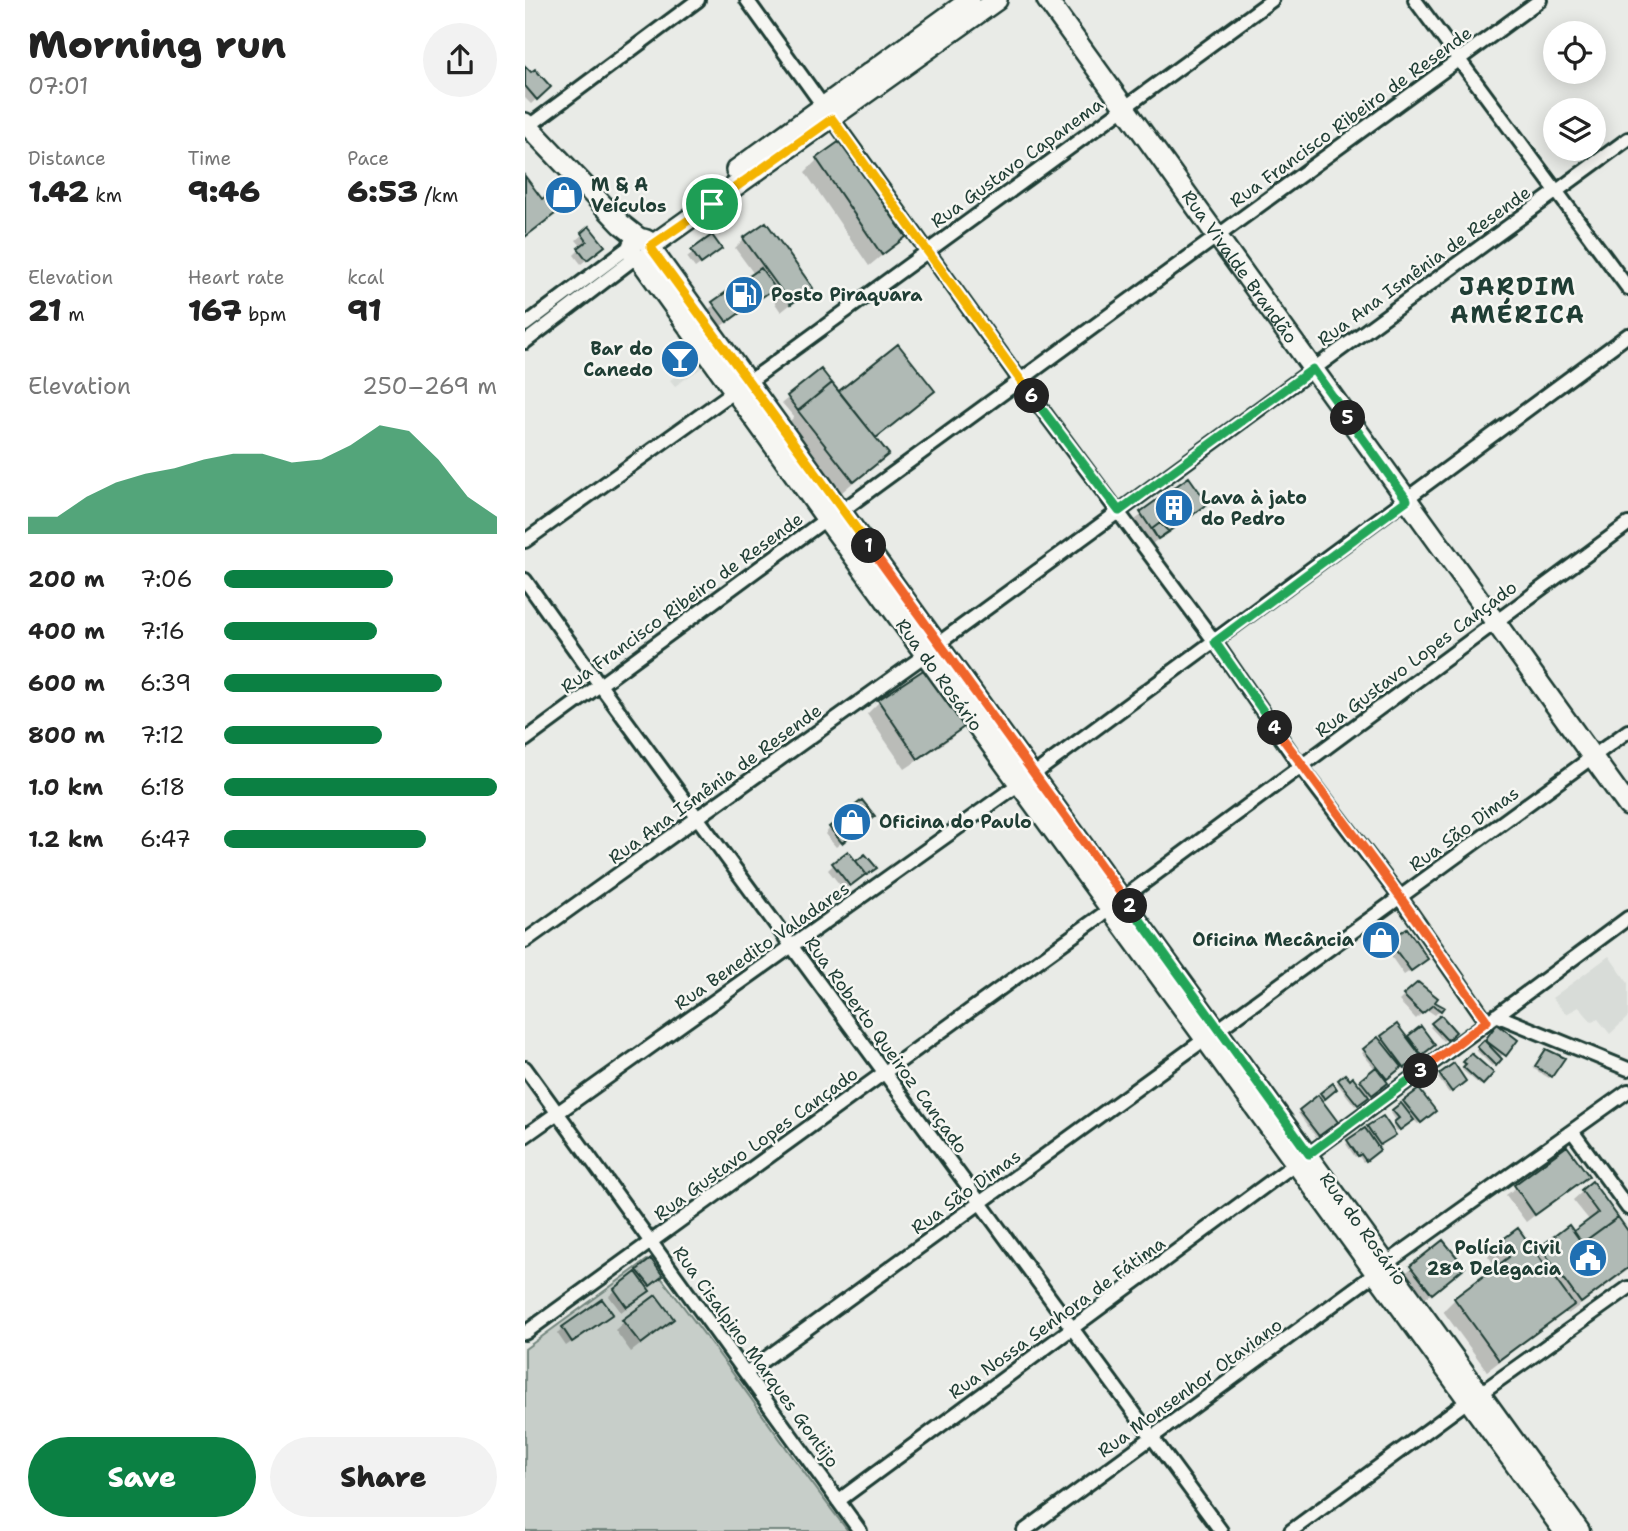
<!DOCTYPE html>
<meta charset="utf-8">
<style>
:root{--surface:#fff;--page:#f2f2f2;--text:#222;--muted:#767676;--accent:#0b8043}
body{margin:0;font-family:"Shantell Sans",sans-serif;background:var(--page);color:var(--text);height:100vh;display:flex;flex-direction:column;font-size:26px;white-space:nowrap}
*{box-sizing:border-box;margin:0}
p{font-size:23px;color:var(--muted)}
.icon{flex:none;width:38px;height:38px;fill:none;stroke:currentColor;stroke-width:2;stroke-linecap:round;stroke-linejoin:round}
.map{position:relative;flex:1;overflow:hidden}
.sheet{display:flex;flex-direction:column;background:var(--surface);width:525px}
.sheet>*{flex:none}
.controls{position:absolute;left:1018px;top:21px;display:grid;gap:14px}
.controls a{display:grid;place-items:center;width:63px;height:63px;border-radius:50%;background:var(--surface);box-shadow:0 4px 18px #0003;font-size:35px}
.pin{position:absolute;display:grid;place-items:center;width:60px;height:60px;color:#fff;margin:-30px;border:4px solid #fff;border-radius:50%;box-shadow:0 2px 7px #0007}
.km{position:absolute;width:35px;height:35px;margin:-18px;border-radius:50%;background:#222;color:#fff;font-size:19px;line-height:35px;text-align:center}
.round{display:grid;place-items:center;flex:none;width:74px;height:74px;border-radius:37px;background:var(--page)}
.summary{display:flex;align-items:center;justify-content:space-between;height:119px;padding:0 28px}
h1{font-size:38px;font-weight:800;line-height:52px}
.figures{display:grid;grid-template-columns:repeat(3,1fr);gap:10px;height:119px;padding:7px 28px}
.figures div{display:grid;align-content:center}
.figures b{font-size:30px;font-weight:800}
.figures small{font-size:19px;font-weight:400}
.figures p{font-size:19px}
.chart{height:196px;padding:14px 28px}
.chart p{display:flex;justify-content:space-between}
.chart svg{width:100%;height:126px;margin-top:7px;fill:var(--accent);opacity:.7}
.cta{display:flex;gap:14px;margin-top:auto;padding:14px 28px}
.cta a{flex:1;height:80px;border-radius:42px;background:var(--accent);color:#fff;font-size:28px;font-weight:800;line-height:80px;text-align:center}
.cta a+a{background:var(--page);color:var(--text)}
ul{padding:0 28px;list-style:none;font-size:23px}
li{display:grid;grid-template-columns:112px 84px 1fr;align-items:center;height:52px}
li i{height:18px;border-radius:9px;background:var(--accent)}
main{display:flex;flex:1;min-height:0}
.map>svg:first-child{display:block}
</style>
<main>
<section class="sheet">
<div class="summary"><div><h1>Morning run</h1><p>07:01</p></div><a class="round"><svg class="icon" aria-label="share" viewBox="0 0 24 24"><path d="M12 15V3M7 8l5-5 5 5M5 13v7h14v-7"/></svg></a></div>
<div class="figures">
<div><p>Distance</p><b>1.42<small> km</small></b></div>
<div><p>Time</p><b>9:46</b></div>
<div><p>Pace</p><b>6:53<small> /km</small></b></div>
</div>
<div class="figures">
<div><p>Elevation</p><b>21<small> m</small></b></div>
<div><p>Heart rate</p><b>167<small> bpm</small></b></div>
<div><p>kcal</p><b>91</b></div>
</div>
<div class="chart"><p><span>Elevation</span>250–269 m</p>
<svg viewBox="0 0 160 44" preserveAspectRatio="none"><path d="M0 44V38L10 38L20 31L30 26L40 23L50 21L60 18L70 16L80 16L90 19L100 18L110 13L120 6L130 8L140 18L150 31L160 38V44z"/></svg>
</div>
<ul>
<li><b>200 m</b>7:06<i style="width:62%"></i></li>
<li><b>400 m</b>7:16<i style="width:56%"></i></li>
<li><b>600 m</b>6:39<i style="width:80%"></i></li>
<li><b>800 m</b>7:12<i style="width:58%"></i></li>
<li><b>1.0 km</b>6:18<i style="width:100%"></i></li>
<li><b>1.2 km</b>6:47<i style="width:74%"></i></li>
</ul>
<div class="cta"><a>Save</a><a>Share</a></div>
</section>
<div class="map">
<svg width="1103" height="1531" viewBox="0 0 1103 1531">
<rect width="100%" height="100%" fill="#e9ebe7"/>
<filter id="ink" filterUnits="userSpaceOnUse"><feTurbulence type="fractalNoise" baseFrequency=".0143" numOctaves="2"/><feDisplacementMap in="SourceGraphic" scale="14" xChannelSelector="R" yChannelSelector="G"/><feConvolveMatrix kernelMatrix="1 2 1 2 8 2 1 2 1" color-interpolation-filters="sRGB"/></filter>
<g filter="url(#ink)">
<path fill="#d8dcd8" d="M 173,360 L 178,367 L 150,386 L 145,380 Z
M 1084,956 L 1103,983 L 1103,1017 L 1085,1034 L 1073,1019 L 1067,1022 L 1054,1007 L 1041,1014 L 1027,998 Z"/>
<path fill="#c7cec9" stroke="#73867e" stroke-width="2" d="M 122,1260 C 193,1347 254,1442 323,1531 L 0,1531 L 0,1349 Z"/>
<path fill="#0003" d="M 0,69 L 24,87 L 6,104 L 0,98 Z
M 315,143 L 379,237 L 344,266 L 280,172 L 292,160 Z
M 64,229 L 72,251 L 56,264 L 49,255 L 57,247 L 51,240 Z
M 186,238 L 189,254 L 170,268 L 162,257 Z
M 219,239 L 286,288 L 256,312 L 243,293 L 192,329 L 180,312 L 229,274 L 210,248 Z
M 372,347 L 407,391 L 349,439 L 361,454 L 317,492 L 262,424 L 269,417 L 257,403 L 296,371 L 313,393 Z
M 664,480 L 681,504 L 624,546 L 607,522 Z
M 354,702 L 437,727 L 425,739 L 380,769 L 342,714 Z
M 342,822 L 311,847 L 300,834 L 305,828 Z
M 340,856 L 349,868 L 319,890 L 303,870 L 309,864 L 331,864 Z
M 865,942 L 895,964 L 879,975 L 860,948 Z
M 879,996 L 908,1002 L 915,1010 L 910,1015 L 901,1009 L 891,1019 L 874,1001 Z
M 915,1017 L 929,1032 L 918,1041 L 905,1027 Z
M 972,1026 L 991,1040 L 967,1066 L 951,1050 Z
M 896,1028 L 906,1047 L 877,1069 L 875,1066 L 858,1080 L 858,1085 L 830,1106 L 812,1083 L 820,1077 L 832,1085 L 851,1070 L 837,1053 L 857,1038 L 882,1040 Z
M 1019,1053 L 1026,1076 L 1024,1078 L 1009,1069 Z
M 946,1055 L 966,1073 L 955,1085 L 937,1070 L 940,1067 L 938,1065 Z
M 928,1066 L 937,1083 L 924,1093 L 913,1078 Z
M 807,1086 L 810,1089 L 796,1101 L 809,1124 L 791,1137 L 773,1113 Z
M 880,1103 L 909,1111 L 893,1124 L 888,1119 L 872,1131 L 868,1125 L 872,1122 L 866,1113 Z
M 844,1128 L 867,1137 L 851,1147 L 851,1152 L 838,1162 L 833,1155 L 830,1157 L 821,1144 Z
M 1042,1149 L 1061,1176 L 1001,1222 L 981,1195 Z
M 1067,1183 L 1103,1234 L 1103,1270 L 1043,1314 L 1041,1311 L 962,1371 L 918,1311 L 930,1299 L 972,1268 L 963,1256 L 974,1244 L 1010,1254 L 1044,1228 L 1048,1234 L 1065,1221 L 1048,1200 Z
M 917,1242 L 929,1276 L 897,1301 L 877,1276 Z
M 113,1271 L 130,1281 L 121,1289 L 117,1296 L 96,1312 L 84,1296 Z
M 86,1314 L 41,1346 L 32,1333 L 38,1328 Z
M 99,1322 L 138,1327 L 106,1352 L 90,1330 Z"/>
<path fill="#b0bab5" stroke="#1f3d34" stroke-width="2" d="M 0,66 L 6,72 L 10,69 L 26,87 L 12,100 L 0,86 Z
M 315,141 L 381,237 L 357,255 L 291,158 Z
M 0,176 L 17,199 L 23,195 L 35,210 L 0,237 Z
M 42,180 L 54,196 L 35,210 L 23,195 Z
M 241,222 L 288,288 L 266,304 L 218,238 Z
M 64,226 L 80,246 L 62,260 L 53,248 L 62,241 L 56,233 Z
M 187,235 L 197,249 L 176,264 L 166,250 Z
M 236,268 L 250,288 L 202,322 L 187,302 Z
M 373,344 L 410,391 L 351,438 L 314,391 Z
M 296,369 L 307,383 L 273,411 L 262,396 Z
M 307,383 L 364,454 L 329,482 L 273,411 Z
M 664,477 L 683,504 L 633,539 L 615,512 Z
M 660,504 L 668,515 L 649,528 L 641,517 Z
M 635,523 L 644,532 L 633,539 L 627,529 Z
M 400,669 L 439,727 L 393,759 L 353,700 Z
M 337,800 L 350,816 L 317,843 L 304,827 Z
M 323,851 L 341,874 L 325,886 L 307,863 Z
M 340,854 L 352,868 L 342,875 L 331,861 Z
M 882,928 L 903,959 L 886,971 L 864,941 Z
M 893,982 L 913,998 L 910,1002 L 919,1007 L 916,1011 L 908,1005 L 897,1014 L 878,995 Z
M 916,1015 L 931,1032 L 922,1040 L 906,1023 Z
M 872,1024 L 896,1056 L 880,1068 L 856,1036 Z
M 972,1024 L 993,1040 L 981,1056 L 960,1040 Z
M 896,1026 L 910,1045 L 897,1055 L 883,1036 Z
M 853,1037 L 877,1067 L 862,1079 L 838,1049 Z
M 959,1040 L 977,1059 L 971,1066 L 952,1047 Z
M 1021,1049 L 1040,1058 L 1027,1077 L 1010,1066 Z
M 946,1053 L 969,1073 L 958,1085 L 938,1067 L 941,1064 L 938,1062 Z
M 929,1063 L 941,1081 L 927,1092 L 914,1074 Z
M 851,1067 L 863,1083 L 847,1095 L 835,1080 Z
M 820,1074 L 825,1080 L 828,1077 L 844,1097 L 833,1105 L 813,1080 Z
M 808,1083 L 812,1089 L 800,1099 L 795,1093 Z
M 894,1089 L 911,1111 L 896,1123 L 878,1101 Z
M 793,1095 L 813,1122 L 794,1136 L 774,1110 Z
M 876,1103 L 889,1120 L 875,1130 L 869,1122 L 874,1118 L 867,1110 Z
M 858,1116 L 871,1135 L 855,1145 L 842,1126 Z
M 840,1128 L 855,1150 L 841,1161 L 836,1154 L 833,1156 L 822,1140 Z
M 1042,1146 L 1064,1176 L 1010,1215 L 989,1185 Z
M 1067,1181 L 1093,1217 L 1057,1243 L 1049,1231 L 1073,1213 L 1056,1190 Z
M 1093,1217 L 1103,1231 L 1103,1268 L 1056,1303 L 1015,1247 L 1044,1225 L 1057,1243 Z
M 993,1228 L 1049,1305 L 974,1360 L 929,1298 L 984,1257 L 973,1243 Z
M 918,1240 L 940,1267 L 907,1294 L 885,1266 Z
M 126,1259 L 138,1276 L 125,1286 L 112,1270 Z
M 111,1272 L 125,1291 L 102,1307 L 89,1289 Z
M 131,1295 L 149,1319 L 116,1344 L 97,1320 Z
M 77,1299 L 88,1314 L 47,1342 L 37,1327 Z"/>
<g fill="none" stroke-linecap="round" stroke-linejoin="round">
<g stroke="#1f3d34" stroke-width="18">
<path id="minor" d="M 222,0 L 495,380 L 690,642 L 776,767 L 875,897 L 962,1022
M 890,0 L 1103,288
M 0,129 L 173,0
M 0,325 L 108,244
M 0,342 L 111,257
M 225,381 L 747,0
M 318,510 L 1015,0
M 0,541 L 208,392
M 0,580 L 75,685 L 696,1531
M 414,643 L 1103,139
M 0,740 L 301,519
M 509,774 L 1103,335
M 598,898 L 1103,524
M 0,941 L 400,655
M 971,1015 L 1103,1069
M 694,1029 L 1103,731
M 0,1068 L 335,1531
M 1047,1131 L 1103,1208
M 0,1136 L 494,784
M 784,1154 L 1103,918
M 862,1263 L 1103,1091
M 0,1333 L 585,909
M 221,1373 L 680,1039
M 957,1392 L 1103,1288
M 313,1501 L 771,1163
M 499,1531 L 851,1273
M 766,1531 L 944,1400"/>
</g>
<g stroke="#1f3d34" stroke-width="23">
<path id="secondary" d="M 126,248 L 1055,1531
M 114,259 L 301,519 L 1038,1531"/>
</g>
<g stroke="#1f3d34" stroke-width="24">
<g id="primary">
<path id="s1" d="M 522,0 L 1103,806"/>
<path d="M 0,123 L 96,224 L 115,239"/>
<path d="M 211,170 L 445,0"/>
<circle cx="117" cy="249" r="10"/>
<path d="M 126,246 L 472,0"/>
</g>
</g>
<use href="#minor" stroke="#f6f6f2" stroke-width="12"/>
<use href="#secondary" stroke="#f6f6f2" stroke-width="18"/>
<use href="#primary" stroke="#f6f6f2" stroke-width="19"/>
</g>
</g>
<g fill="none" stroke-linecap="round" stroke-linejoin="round" filter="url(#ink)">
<g stroke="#fff" stroke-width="14">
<path id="split-1" d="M 187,204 L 126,246 L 126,248 L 344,546"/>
</g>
<g stroke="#fff" stroke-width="14">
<path id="split-2" d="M 344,546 L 605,906"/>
</g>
<g stroke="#fff" stroke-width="14">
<path id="split-3" d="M 605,906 L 784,1154 L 896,1071"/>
</g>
<g stroke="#fff" stroke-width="14">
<path id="split-4" d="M 750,728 L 875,897 L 962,1021 L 896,1071"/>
</g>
<g stroke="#fff" stroke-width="14">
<path id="split-5" d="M 750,728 L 690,642 L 882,500 L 823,418"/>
</g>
<g stroke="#fff" stroke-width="14">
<path id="split-6" d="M 507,396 L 594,511 L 788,369 L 823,418"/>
</g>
<g stroke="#fff" stroke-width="14">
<path id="split-7" d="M 187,204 L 307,119 L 507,396"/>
</g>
<use href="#split-1" stroke="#f5b400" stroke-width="9"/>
<use href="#split-2" stroke="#f0652b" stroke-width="9"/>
<use href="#split-3" stroke="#22a559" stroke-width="9"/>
<use href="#split-4" stroke="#f0652b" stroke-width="9"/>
<use href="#split-5" stroke="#22a559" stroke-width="9"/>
<use href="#split-6" stroke="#22a559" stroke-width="9"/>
<use href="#split-7" stroke="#f5b400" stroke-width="9"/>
</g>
<defs>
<g id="shop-disc" transform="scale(2.0125)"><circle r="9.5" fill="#1f6fb2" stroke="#f6f6f2"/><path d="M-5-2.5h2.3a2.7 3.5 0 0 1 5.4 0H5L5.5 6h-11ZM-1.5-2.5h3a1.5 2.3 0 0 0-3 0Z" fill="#fff"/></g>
<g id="fuel-disc" transform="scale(2.0125)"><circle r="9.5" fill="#1f6fb2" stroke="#f6f6f2"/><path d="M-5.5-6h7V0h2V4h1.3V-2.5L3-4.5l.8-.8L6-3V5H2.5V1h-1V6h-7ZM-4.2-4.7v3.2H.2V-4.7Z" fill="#fff"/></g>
<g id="bar-disc" transform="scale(2.0125)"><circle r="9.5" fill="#1f6fb2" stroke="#f6f6f2"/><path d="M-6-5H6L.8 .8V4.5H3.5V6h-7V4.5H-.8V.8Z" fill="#fff"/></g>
<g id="building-disc" transform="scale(2.0125)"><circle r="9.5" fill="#1f6fb2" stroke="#f6f6f2"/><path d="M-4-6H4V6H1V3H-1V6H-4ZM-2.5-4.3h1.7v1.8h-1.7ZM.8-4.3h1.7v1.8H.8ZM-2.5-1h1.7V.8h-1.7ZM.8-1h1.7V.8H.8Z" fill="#fff"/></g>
<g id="civic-disc" transform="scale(2.0125)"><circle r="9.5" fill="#1f6fb2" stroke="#f6f6f2"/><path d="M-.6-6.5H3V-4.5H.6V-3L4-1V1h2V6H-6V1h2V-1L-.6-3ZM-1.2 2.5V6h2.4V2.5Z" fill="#fff"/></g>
</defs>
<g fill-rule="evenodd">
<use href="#shop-disc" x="39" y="195"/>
<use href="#fuel-disc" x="219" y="295"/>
<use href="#bar-disc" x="155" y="359"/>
<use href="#building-disc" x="649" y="508"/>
<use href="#shop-disc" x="327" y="822"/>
<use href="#shop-disc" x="856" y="940"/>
<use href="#civic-disc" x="1063" y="1258"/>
</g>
<g text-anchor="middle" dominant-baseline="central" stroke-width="5" stroke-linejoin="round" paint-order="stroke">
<g font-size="18" fill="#1f3d34" stroke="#f6f6f2">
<text transform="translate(826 117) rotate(-36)">Rua Francisco Ribeiro de Resende</text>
<text transform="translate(492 163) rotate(-36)">Rua Gustavo Capanema</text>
<text transform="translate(899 266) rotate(-36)">Rua Ana Ismênia de Resende</text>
<text stroke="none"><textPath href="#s1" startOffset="329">Rua Vivalde Brandão</textPath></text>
<text transform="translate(157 603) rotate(-36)">Rua Francisco Ribeiro de Resende</text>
<text transform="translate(891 659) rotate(-37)">Rua Gustavo Lopes Cançado</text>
<text transform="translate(414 675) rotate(54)">Rua do Rosário</text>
<text transform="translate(190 784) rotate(-36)">Rua Ana Ismênia de Resende</text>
<text transform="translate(939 829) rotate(-36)">Rua São Dimas</text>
<text transform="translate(237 946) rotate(-35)">Rua Benedito Valadares</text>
<text transform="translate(361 1045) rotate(54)">Rua Roberto Queiroz Cançado</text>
<text transform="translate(231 1144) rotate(-36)">Rua Gustavo Lopes Cançado</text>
<text transform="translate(441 1192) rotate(-36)">Rua São Dimas</text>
<text transform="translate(838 1229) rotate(54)">Rua do Rosário</text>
<text transform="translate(532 1318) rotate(-36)">Rua Nossa Senhora de Fátima</text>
<text transform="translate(231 1357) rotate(54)">Rua Cisalpino Marques Gontijo</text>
<text transform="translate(665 1388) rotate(-36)">Rua Monsenhor Otaviano</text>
</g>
<g font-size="18" font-weight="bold" fill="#1f3d34" stroke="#f6f6f2" text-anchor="start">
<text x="66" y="185">M &amp; A<tspan x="66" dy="21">Veículos</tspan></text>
<text x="246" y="295">Posto Piraquara</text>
<text x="128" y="349" text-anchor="end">Bar do<tspan x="128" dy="21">Canedo</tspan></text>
<text x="676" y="498">Lava à jato<tspan x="676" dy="21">do Pedro</tspan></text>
<text x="354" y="822">Oficina do Paulo</text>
<text x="829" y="940" text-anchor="end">Oficina Mecância</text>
<text x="1036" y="1248" text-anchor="end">Polícia Civil<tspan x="1036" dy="21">28ª Delegacia</tspan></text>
</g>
<g font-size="24" font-weight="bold" letter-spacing="2" fill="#1f3d34" stroke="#f6f6f2">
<text x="993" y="287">JARDIM<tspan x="993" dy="28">AMÉRICA</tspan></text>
</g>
</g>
</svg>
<div class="controls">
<a><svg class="icon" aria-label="locate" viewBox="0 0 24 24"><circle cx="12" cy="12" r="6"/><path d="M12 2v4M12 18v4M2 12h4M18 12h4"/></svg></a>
<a><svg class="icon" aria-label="layers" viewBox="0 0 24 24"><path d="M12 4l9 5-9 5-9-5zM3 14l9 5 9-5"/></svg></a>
</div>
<div class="pin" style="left:187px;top:204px;background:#1e9e55"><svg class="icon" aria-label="arrive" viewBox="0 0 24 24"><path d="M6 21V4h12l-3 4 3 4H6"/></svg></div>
<b class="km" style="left:344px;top:546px">1</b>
<b class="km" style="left:605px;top:906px">2</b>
<b class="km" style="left:896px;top:1071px">3</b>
<b class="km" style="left:750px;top:728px">4</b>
<b class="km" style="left:823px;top:418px">5</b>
<b class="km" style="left:507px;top:396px">6</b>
</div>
</main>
